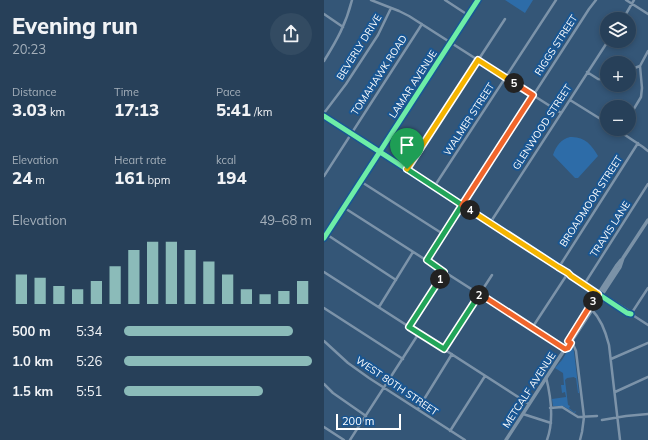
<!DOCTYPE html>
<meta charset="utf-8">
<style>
:root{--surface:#274059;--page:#334b62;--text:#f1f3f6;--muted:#a4afba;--line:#43596f;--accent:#8bbbb9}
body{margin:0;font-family:Mulish,sans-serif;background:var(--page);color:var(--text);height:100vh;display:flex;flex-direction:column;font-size:15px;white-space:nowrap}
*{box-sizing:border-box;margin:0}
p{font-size:13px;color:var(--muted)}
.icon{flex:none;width:22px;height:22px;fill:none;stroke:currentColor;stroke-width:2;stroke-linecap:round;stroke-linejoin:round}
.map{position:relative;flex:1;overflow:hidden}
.side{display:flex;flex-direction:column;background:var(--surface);width:324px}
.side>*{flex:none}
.tools{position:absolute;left:276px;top:12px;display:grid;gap:8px}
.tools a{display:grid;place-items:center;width:36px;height:36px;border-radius:50%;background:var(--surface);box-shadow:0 2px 6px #0003,0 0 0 1px var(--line);font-size:20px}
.scale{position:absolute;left:12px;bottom:10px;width:65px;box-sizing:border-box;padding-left:4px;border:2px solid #fff;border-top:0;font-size:11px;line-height:14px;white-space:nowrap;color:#fff;-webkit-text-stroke:3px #195692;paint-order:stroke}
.pin{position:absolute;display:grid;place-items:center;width:34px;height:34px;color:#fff;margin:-41px -17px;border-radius:50% 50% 50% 0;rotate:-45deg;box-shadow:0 0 4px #0007}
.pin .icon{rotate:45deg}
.km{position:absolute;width:20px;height:20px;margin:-10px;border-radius:50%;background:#222;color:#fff;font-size:11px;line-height:20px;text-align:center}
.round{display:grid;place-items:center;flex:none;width:42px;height:42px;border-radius:21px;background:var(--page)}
.head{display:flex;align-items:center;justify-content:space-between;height:68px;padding:0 12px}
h1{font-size:22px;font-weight:800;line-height:30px}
.metrics{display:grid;grid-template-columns:repeat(3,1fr);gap:6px;height:68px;padding:4px 12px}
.metrics div{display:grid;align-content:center}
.metrics b{font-size:17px;font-weight:800}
.metrics small{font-size:11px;font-weight:400}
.metrics p{font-size:11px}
.chart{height:112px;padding:8px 12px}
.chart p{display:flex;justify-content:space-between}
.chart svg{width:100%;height:72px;margin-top:4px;stroke:var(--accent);stroke-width:6}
ul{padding:0 12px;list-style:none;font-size:13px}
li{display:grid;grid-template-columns:64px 48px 1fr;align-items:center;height:30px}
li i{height:10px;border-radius:5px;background:var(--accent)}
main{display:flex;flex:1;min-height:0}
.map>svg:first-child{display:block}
</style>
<main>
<section class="side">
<div class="head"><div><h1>Evening run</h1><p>20:23</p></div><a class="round"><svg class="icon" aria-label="share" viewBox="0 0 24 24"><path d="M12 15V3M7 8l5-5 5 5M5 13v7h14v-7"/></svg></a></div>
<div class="metrics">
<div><p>Distance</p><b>3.03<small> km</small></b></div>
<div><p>Time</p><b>17:13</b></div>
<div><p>Pace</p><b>5:41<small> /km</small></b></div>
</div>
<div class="metrics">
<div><p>Elevation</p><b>24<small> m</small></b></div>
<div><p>Heart rate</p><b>161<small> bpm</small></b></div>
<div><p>kcal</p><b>194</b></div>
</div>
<div class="chart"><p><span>Elevation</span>49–68 m</p>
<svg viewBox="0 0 160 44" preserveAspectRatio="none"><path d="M5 44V26M15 44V28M25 44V33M35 44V35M45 44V30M55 44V21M65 44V11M75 44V6M85 44V6M95 44V11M105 44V18M115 44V26M125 44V35M135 44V38M145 44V36M155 44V30"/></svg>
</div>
<ul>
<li><b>500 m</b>5:34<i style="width:90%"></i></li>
<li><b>1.0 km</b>5:26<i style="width:100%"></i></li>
<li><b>1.5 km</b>5:51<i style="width:74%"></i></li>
</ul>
</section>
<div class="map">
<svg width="324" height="440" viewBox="0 0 324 440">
<rect width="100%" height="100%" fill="#345677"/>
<path fill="#2d6ca8" d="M 181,0 L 209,0 L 201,13 Z
M 246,137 C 260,136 268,145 274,156 L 254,178 L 251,178 L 229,155 C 232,146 237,139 246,137 Z
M 246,347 L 249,348 L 250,352 L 255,393 L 254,393 L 252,378 L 251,378 L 250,377 L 243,378 L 241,380 L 244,405 L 246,406 L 245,408 L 250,412 L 252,411 L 251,413 L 239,406 L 229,406 L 228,399 L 242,397 L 241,392 L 238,393 L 237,385 L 240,385 L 239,373 L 231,368 L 238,360 Z"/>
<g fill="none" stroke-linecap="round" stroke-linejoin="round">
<path stroke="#7c93a9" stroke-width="2.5" d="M 47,0 L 75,11 L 85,16 L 237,113
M 121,0 L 144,15
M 302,0 L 324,14
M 0,14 L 19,27
M 299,19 L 310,0
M 0,61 C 13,40 22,24 28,0
M 305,70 L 316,66
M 263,72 L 274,79 L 283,80
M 246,100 L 283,123
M 0,113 L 22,84 L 54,35 L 67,8
M 0,116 L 235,267 L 244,273 L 247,276 L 303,313 L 307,314
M 305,117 L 317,97 L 318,88 L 316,66 L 324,51
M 292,129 L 319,147 L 324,151
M 83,169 L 181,19
M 0,176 L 98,24
M 36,181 L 119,234
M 110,187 L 232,0
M 19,207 L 241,349
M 166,223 L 284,41
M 2,234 L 72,280
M 0,238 L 154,0
M 103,260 L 265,9 L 272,0
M 235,267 L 314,143
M 0,272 L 205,404
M 246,274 L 305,311 L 307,314 L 324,325
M 261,283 L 324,184
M 55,307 L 89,252
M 0,308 L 79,359
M 268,310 C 277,319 282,333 285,345 L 296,440
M 307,314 L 324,288
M 85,327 L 120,272
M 208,328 L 244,273
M 0,341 L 24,363 L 45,378 L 141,440
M 246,342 L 249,344 L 252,351 L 260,417 L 258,432 L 256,440
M 120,349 L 168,275
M 287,359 L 324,343
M 222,377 C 227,397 230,421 223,440
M 0,384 L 9,393 L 42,416
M 291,392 L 324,377
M 226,408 L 238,407 L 254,417 L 273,416
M 94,409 L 128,354
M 199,414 L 227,423
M 278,420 L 302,416 L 324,414
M 0,427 L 20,440
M 126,431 L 161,376
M 26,440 L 95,333"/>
<path stroke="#7b92a7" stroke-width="3.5" d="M 241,349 L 241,346 L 244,341 L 293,265 L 297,260
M 182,440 L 233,361 L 241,349 L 243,348 L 296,267 L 299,258 L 324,220"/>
<g stroke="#195692" stroke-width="8">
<path id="cycleway" d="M 0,116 L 235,267 L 244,273 L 247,276 L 303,313 L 307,314
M 0,238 L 154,0"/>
</g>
<use href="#cycleway" stroke="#6deda7" stroke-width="5"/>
</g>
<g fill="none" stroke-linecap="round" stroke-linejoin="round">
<g stroke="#fff" stroke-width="8">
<path id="split-1" d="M 83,169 L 138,205 L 103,260 L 120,272 L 116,279"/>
</g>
<g stroke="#fff" stroke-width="8">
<path id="split-2" d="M 116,279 L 85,327 L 120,349 L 155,295"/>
</g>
<g stroke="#fff" stroke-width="8">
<path id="split-3" d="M 155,295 L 156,294 L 241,349 L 244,348 L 247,343 L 244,341 L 269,301"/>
</g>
<g stroke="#fff" stroke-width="8">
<path id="split-4" d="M 146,210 L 234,267 L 244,273 L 247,276 L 274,294 L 269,301"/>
</g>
<g stroke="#fff" stroke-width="8">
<path id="split-5" d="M 146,210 L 138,205 L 209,95 L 190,83"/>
</g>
<g stroke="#fff" stroke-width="8">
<path id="split-6" d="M 83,169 L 154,60 L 190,83"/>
</g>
<use href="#split-1" stroke="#22a559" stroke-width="5"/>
<use href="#split-2" stroke="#22a559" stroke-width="5"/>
<use href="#split-3" stroke="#f0652b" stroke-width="5"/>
<use href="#split-4" stroke="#f5b400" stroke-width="5"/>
<use href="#split-5" stroke="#f0652b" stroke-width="5"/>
<use href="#split-6" stroke="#f5b400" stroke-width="5"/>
</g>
<g text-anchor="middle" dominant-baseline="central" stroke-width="4" stroke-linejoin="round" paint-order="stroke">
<g font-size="10" fill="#fff" stroke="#195692">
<text transform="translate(232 45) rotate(-57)">RIGGS STREET</text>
<text transform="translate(35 47) rotate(-58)">BEVERLY DRIVE</text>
<text transform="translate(55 75) rotate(-57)">TOMAHAWK ROAD</text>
<text transform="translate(89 84) rotate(-57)">LAMAR AVENUE</text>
<text transform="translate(145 119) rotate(-57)">WALMER STREET</text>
<text transform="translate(218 127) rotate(-57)">GLENWOOD STREET</text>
<text transform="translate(267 201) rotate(-57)">BROADMOOR STREET</text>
<text transform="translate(286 229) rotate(-57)">TRAVIS LANE</text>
<text transform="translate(73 386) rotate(34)">WEST 80TH STREET</text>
<text transform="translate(205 390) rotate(-57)">METCALF AVENUE</text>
</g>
</g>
</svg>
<div class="tools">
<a><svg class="icon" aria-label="layers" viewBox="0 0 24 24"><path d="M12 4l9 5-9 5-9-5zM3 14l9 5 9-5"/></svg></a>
<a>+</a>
<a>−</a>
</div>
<div class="scale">200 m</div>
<div class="pin" style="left:83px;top:169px;background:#1e9e55"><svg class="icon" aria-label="arrive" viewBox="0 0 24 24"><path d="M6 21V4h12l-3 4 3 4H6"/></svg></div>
<b class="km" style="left:116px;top:279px">1</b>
<b class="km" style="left:155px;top:295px">2</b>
<b class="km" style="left:269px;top:301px">3</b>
<b class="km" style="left:146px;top:210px">4</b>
<b class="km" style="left:190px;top:83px">5</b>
</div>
</main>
